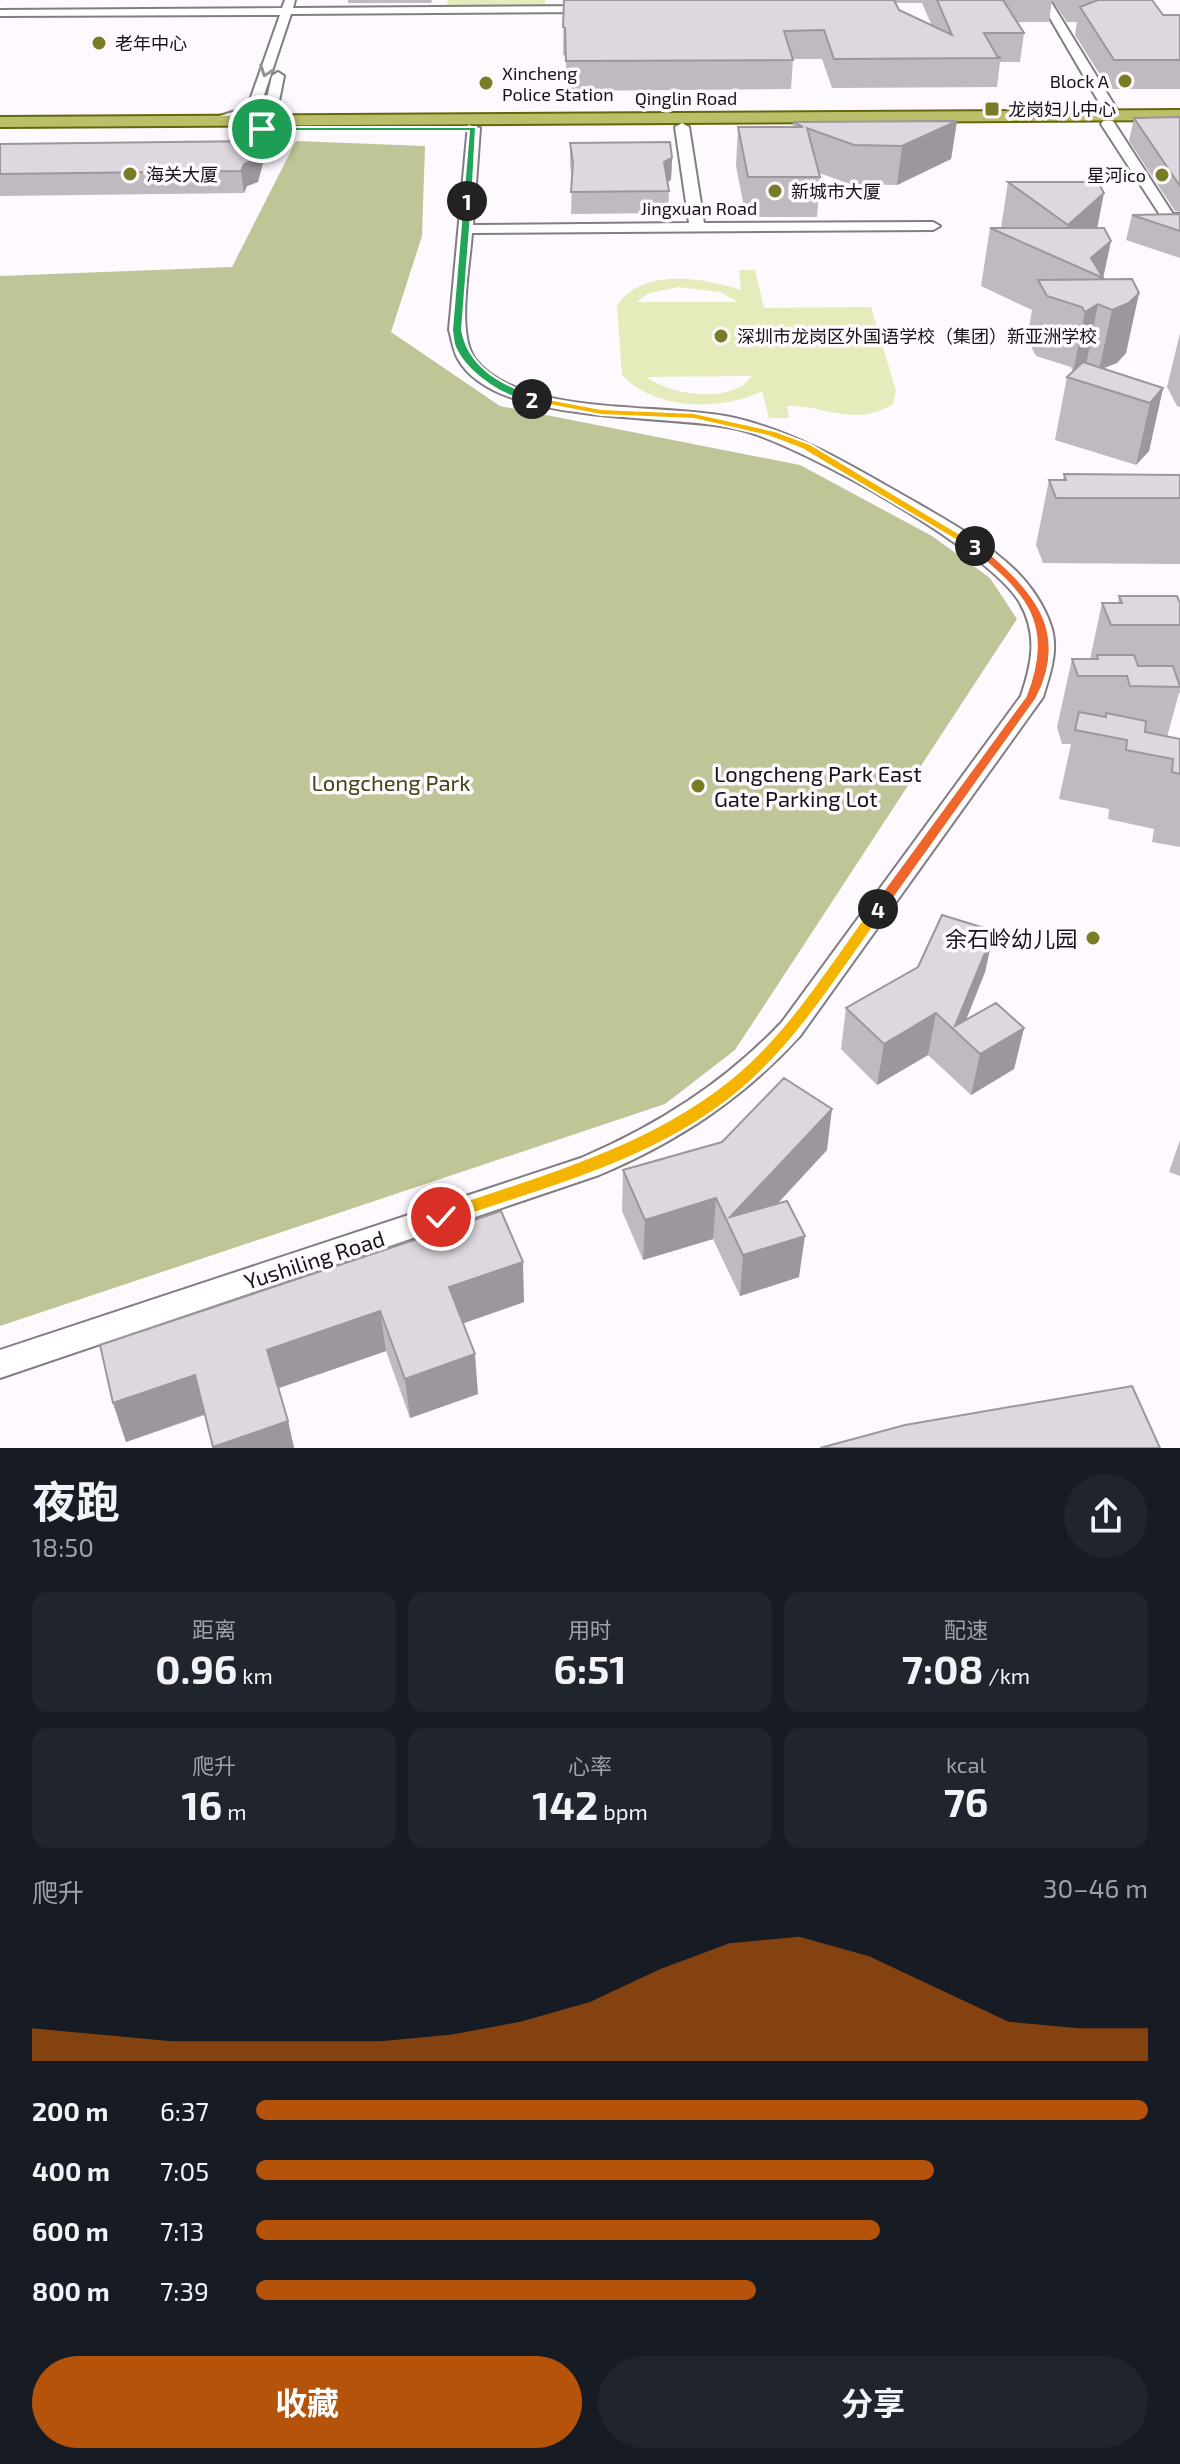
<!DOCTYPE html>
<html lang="zh">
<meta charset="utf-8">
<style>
:root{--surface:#171b24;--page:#20242c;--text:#f1f3f6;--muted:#9ea1a6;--accent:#b45309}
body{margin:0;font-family:"Exo 2","Noto Sans SC",sans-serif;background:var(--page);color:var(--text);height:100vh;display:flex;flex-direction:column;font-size:30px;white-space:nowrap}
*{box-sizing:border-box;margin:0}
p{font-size:26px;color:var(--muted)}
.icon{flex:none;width:44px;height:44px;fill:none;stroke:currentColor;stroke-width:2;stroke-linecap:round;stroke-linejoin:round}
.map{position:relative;height:1448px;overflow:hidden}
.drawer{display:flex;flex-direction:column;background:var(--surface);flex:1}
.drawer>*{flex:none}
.pin{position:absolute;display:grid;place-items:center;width:68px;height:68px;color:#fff;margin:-34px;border:4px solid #fff;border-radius:50%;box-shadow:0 2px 8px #0007}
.km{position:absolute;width:40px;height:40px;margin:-20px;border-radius:50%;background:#222;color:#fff;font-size:22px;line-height:40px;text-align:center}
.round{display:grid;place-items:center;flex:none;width:84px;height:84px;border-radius:42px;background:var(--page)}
.head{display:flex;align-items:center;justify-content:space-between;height:136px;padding:0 32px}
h1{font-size:44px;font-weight:700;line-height:60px}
.stats{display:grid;grid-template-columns:repeat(3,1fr);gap:12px;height:136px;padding:8px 32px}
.stats div{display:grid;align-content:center;border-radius:16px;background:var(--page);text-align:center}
.stats b{font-size:40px;font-weight:700}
.stats small{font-size:22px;font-weight:400}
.stats p{font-size:22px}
.chart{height:224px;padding:16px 32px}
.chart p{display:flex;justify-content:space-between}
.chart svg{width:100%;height:144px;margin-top:8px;fill:var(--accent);opacity:.7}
.cta{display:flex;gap:16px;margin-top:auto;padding:16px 32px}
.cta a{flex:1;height:92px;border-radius:48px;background:var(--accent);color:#fff;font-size:32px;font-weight:700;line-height:92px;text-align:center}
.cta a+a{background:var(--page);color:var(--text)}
ul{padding:0 32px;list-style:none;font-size:26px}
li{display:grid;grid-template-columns:128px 96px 1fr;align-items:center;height:60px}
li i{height:20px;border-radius:10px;background:var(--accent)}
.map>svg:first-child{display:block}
</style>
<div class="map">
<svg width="1180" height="1448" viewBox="0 0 1180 1448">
<rect width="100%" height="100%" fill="#fef8ff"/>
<path fill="#e6ebbc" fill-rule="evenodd" d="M 448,0 L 545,0 L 545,7 L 446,8 Z
M 739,270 L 755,270 L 764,308 L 871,307 L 896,391 L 893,404 C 853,428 827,405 787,406 L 789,418 L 769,418 L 762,391 C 721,411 656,411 622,375 L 617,306 C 642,267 705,278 741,290 ZM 678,287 L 720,292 L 738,302 L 637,302 L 647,294 ZM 752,376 C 732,405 671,395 646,377 Z"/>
<path fill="#c0c597" d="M 296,141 L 425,146 L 422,236 L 391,332 L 500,406 L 800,465 L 932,536 L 990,578 L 1017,619 L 735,1050 L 665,1104 L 0,1326 L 0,276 L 232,267 Z"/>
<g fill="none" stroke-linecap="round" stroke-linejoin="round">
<g stroke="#827d83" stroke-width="4">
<path id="minor" d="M 285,0 L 295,0 L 293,8 L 592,6 L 598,9 L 592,12 L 291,14 L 262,101 L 249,116 L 218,125 L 211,121 L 213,118 L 239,110 L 250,100 L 280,15 L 0,16 L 0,10 L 282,8 Z
M 1028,0 L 1051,2 L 1121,116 L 1119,119 L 1107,116 L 1043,6 Z
M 278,72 L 284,76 L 278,106 L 286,115 L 301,118 L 301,124 L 277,121 L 265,107 L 272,76 Z
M 1103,121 L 1113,121 L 1173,214 L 1180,214 L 1180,222 L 1164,221 L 1101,124 Z
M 682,123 L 689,127 L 704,223 L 933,222 L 940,226 L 933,230 L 472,233 C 470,265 456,333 475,359 C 519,418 666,402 735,418 C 799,433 853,467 910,499 C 946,520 985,541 1015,570 C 1031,586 1044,605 1051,626 C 1059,650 1050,674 1043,697 L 800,1036 C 743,1099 677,1142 599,1175 L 0,1378 L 0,1350 L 581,1158 C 658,1125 724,1083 782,1022 L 1021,696 C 1032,663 1038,635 1020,603 C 991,551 804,447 745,431 C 673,411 497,429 458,359 C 453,351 452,339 449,330 L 468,125 L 480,128 L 473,225 L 689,223 L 675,127 Z"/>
</g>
<g stroke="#64670c" stroke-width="4">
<path id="major" d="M 1180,110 L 1180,120 L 0,127 L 0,117 Z"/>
</g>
<use href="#minor" fill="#fff" fill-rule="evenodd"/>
<use href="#major" fill="#bbbf6a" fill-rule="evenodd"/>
</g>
<path fill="#bebac0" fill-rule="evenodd" d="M 348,0 L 432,0 L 431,3 L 348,3 Z
M 564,0 L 1152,0 L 1163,15 L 1180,15 L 1180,89 L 1109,89 L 1075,35 L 1077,22 L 1067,22 L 1052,0 L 1049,22 L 1017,22 L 1024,33 L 1020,62 L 1000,62 L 997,87 L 832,88 L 822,59 L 793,59 L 791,89 L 566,91 L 566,56 L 563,55 ZM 896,3 L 922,3 L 932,26 L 899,10 Z
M 1180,117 L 1180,212 L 1175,211 L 1129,141 L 1134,118 Z
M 957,121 L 951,159 L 897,185 L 850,184 L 819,173 L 820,177 L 817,217 L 746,217 L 736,166 L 738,127 L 793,127 L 793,122 Z
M 260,141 L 263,163 L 258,182 L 247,186 L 244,193 L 0,196 L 0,144 Z
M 570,143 L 672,158 L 671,180 L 667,182 L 669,191 L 668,213 L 571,214 L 572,178 L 570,165 Z
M 1008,182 L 1097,228 L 1111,241 L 1103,279 L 1139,293 L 1126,353 L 1117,363 L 1103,368 L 1163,388 L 1149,451 L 1136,465 L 1055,440 L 1067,377 L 1073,372 L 1071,367 L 1036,356 L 1027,339 L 1032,310 L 981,286 L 990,228 L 1001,228 Z
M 1180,213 L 1180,258 L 1126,240 L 1132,215 Z
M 1180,333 L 1180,407 L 1177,406 L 1167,387 Z
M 1064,474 L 1180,475 L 1180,564 L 1043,563 L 1036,545 L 1049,480 L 1063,480 Z
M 1119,596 L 1180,603 L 1180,693 L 1179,693 L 1167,737 L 1180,739 L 1180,847 L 1152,842 L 1154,829 L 1108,819 L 1109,809 L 1059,799 L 1071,744 L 1062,744 L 1057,727 L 1072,659 L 1090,659 L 1102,603 L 1118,603 Z
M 994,931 L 985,972 L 966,1020 L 1024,1028 L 1014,1069 L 971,1095 L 928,1055 L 877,1085 L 841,1049 L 846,1008 L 918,967 Z
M 1180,1140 L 1180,1176 L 1169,1172 Z
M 827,1150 L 777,1204 L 799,1277 L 740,1296 L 713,1239 L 643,1260 L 622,1211 L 623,1170 Z
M 501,1211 L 524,1302 L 463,1323 L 478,1394 L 410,1418 L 386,1351 L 279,1388 L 288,1421 L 294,1448 L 213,1448 L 205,1415 L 126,1442 L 113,1403 Z"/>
<path fill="#9b979c" d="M 957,121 L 951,159 L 897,185 L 902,146 Z
M 260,141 L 263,163 L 258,182 L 247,186 L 244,193 L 241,171 L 244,164 Z
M 672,158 L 671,180 L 663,184 L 664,162 Z
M 1104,193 L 1093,250 L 1062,260 L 1068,225 Z
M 1111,241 L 1103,278 L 1091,258 Z
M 1139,293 L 1126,353 L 1117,363 L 1099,370 L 1112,310 Z
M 1098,304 L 1086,365 L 1073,373 L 1085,312 Z
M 1163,388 L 1149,451 L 1136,465 L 1150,403 Z
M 994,931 L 985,972 L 960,1035 L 955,1026 Z
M 936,1013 L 928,1055 L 877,1085 L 884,1044 Z
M 1024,1028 L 1014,1069 L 971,1095 L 980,1054 Z
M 832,1109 L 827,1150 L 739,1245 L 730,1217 Z
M 716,1198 L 713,1239 L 643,1260 L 645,1220 Z
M 805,1236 L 799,1277 L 740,1296 L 743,1255 Z
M 523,1262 L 524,1302 L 453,1327 L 449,1287 Z
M 380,1311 L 386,1351 L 276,1389 L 267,1350 Z
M 475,1354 L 478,1394 L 410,1418 L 405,1379 Z
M 195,1375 L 205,1414 L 126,1442 L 113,1403 Z
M 288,1421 L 294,1448 L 213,1448 L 213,1447 Z"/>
<path fill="#ddd8df" stroke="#9b979c" stroke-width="2" d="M 564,0 L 894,0 L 899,10 L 952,35 L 937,0 L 1003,0 L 1024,33 L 984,33 L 997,56 L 1001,58 L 834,59 L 824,30 L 784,31 L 793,60 L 566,61 L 565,28 L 563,27 Z
M 1098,0 L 1152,0 L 1163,15 L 1180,15 L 1180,60 L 1114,60 L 1080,7 Z
M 1180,117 L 1180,186 L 1134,118 Z
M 957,121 L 902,146 L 854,145 L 807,128 L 820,177 L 748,177 L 738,127 L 803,127 L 793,122 Z
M 260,141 L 255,160 L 244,164 L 241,171 L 0,174 L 0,144 Z
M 670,142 L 672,158 L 664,162 L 669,191 L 571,192 L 573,162 L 570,143 Z
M 1008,182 L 1098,182 L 1104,193 L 1068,225 Z
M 1180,214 L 1180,231 L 1132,215 Z
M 990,228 L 1104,228 L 1111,241 L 1091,258 L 1103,278 Z
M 1132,279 L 1139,293 L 1129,303 L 1112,310 L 1098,304 L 1085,312 L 1082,307 L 1047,296 L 1038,280 Z
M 1083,362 L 1163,388 L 1150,403 L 1067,377 Z
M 1064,474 L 1180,475 L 1180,498 L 1056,498 L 1049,480 L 1066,480 Z
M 1119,596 L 1177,596 L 1180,603 L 1180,625 L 1111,625 L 1102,603 L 1122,603 Z
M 1097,655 L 1134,655 L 1138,666 L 1173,666 L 1180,687 L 1130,686 L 1127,676 L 1078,676 L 1072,659 L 1098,659 Z
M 1079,712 L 1106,717 L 1106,713 L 1146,721 L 1145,732 L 1180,739 L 1180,774 L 1172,772 L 1173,759 L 1126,750 L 1127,740 L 1075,730 Z
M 942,915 L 994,931 L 955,1026 L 996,1003 L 1024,1028 L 980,1054 L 936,1013 L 884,1044 L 846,1008 L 918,967 Z
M 784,1078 L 832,1109 L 730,1217 L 787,1201 L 805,1236 L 743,1255 L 716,1198 L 645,1220 L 623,1170 L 722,1142 Z
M 501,1211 L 523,1262 L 449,1287 L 475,1354 L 405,1379 L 380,1311 L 267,1350 L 288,1421 L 213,1447 L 195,1375 L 113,1403 L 100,1345 Z
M 1132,1386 L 1160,1448 L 820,1448 L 905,1425 Z"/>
<defs><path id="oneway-chevron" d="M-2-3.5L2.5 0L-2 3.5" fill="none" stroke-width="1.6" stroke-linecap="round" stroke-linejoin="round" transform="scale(2)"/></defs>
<use stroke="#969596" href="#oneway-chevron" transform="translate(266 71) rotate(109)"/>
<path fill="#22a559" stroke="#fff" stroke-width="2" d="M 262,127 L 476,127 L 472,201 L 467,204 L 463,201 L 469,131 L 259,131 Z"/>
<path fill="#22a559" stroke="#fff" stroke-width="2" d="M 467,199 L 472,201 L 462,330 C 469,368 502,384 536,397 L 536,401 C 508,402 468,374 456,349 C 453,344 453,335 452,330 L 463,201 Z"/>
<path fill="#f5b400" stroke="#fff" stroke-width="2" d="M 532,396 L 601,409 L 694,413 L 775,431 L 810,444 L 980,546 L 971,549 L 802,449 L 768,436 L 694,419 L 601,415 L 529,401 L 527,399 Z"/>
<path fill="#f0652b" stroke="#fff" stroke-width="2" d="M 971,544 L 979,544 C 1030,587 1073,629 1036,699 L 883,913 L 878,914 L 870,909 L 873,905 L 1026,696 C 1054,622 1025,594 971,549 Z"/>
<path fill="#f5b400" stroke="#fff" stroke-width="2" d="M 878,904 L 885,909 L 883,913 C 842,970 804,1032 752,1080 C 667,1159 547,1187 441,1224 L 434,1222 L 432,1217 L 434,1212 C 540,1174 652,1147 739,1072 C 792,1026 831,962 873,905 Z"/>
<g fill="#777c25" stroke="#fef8ff" stroke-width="3">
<circle cx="99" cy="43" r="8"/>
<circle cx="1125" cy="81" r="8"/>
<circle cx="486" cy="83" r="8"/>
<rect x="984" y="101" width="16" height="16" rx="4"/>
<circle cx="130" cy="174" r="8"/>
<circle cx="1162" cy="175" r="8"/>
<circle cx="775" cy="191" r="8"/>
<circle cx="721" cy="336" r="8"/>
<circle cx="698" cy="786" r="8"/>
<circle cx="1093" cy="938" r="8"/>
</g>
<g text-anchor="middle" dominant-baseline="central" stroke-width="7" stroke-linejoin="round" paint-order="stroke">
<g font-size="18" fill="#151316" stroke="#fef8ff" text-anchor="start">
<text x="115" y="43">老年中心</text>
<text x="502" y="73">Xincheng<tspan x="502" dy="21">Police Station</tspan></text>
<text x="1109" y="81" text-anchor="end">Block A</text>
<text x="1008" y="109">龙岗妇儿中心</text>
<text x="146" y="174">海关大厦</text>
<text x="1146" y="175" text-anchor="end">星河ico</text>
<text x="791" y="191">新城市大厦</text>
<text x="737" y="336">深圳市龙岗区外国语学校（集团）新亚洲学校</text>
</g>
<g font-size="18" fill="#151316" stroke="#fef8ff">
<text x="686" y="98">Qinglin Road</text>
<text x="699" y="208">Jingxuan Road</text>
</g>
<g font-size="22" fill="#151316" stroke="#fef8ff" text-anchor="start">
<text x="714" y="773">Longcheng Park East<tspan x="714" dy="25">Gate Parking Lot</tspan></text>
<text x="1077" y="938" text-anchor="end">余石岭幼儿园</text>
</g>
<g font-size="22" fill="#41440e" stroke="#fef8ff">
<text x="391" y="782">Longcheng Park</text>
</g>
<g font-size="22" fill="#151316" stroke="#fef8ff">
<text transform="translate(314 1259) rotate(-18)">Yushiling Road</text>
</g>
</g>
</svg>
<div class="pin" style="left:262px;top:129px;background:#1e9e55"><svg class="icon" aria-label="arrive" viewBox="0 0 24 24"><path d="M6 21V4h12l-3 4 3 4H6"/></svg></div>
<div class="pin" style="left:441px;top:1217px;background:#d93025"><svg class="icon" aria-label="check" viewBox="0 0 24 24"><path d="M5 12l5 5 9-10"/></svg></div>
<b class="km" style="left:467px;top:201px">1</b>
<b class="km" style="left:532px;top:399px">2</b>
<b class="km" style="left:975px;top:546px">3</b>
<b class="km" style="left:878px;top:909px">4</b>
</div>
<section class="drawer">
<div class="head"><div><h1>夜跑</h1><p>18:50</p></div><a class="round"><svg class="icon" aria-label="share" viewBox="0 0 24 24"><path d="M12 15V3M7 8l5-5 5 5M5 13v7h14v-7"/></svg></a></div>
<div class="stats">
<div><p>距离</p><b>0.96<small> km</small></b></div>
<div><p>用时</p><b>6:51</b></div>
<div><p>配速</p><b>7:08<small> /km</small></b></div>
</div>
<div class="stats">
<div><p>爬升</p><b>16<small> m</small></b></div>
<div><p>心率</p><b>142<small> bpm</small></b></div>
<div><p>kcal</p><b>76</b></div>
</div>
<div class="chart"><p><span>爬升</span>30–46 m</p>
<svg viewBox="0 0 160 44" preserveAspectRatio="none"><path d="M0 44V34L10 36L20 38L30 38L40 38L50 38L60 36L70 32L80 26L90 16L100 8L110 6L120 12L130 22L140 32L150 34L160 34V44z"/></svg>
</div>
<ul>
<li><b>200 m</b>6:37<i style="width:100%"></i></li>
<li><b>400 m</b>7:05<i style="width:76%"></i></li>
<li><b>600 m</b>7:13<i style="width:70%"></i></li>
<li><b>800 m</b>7:39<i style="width:56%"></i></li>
</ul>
<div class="cta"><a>收藏</a><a>分享</a></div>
</section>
